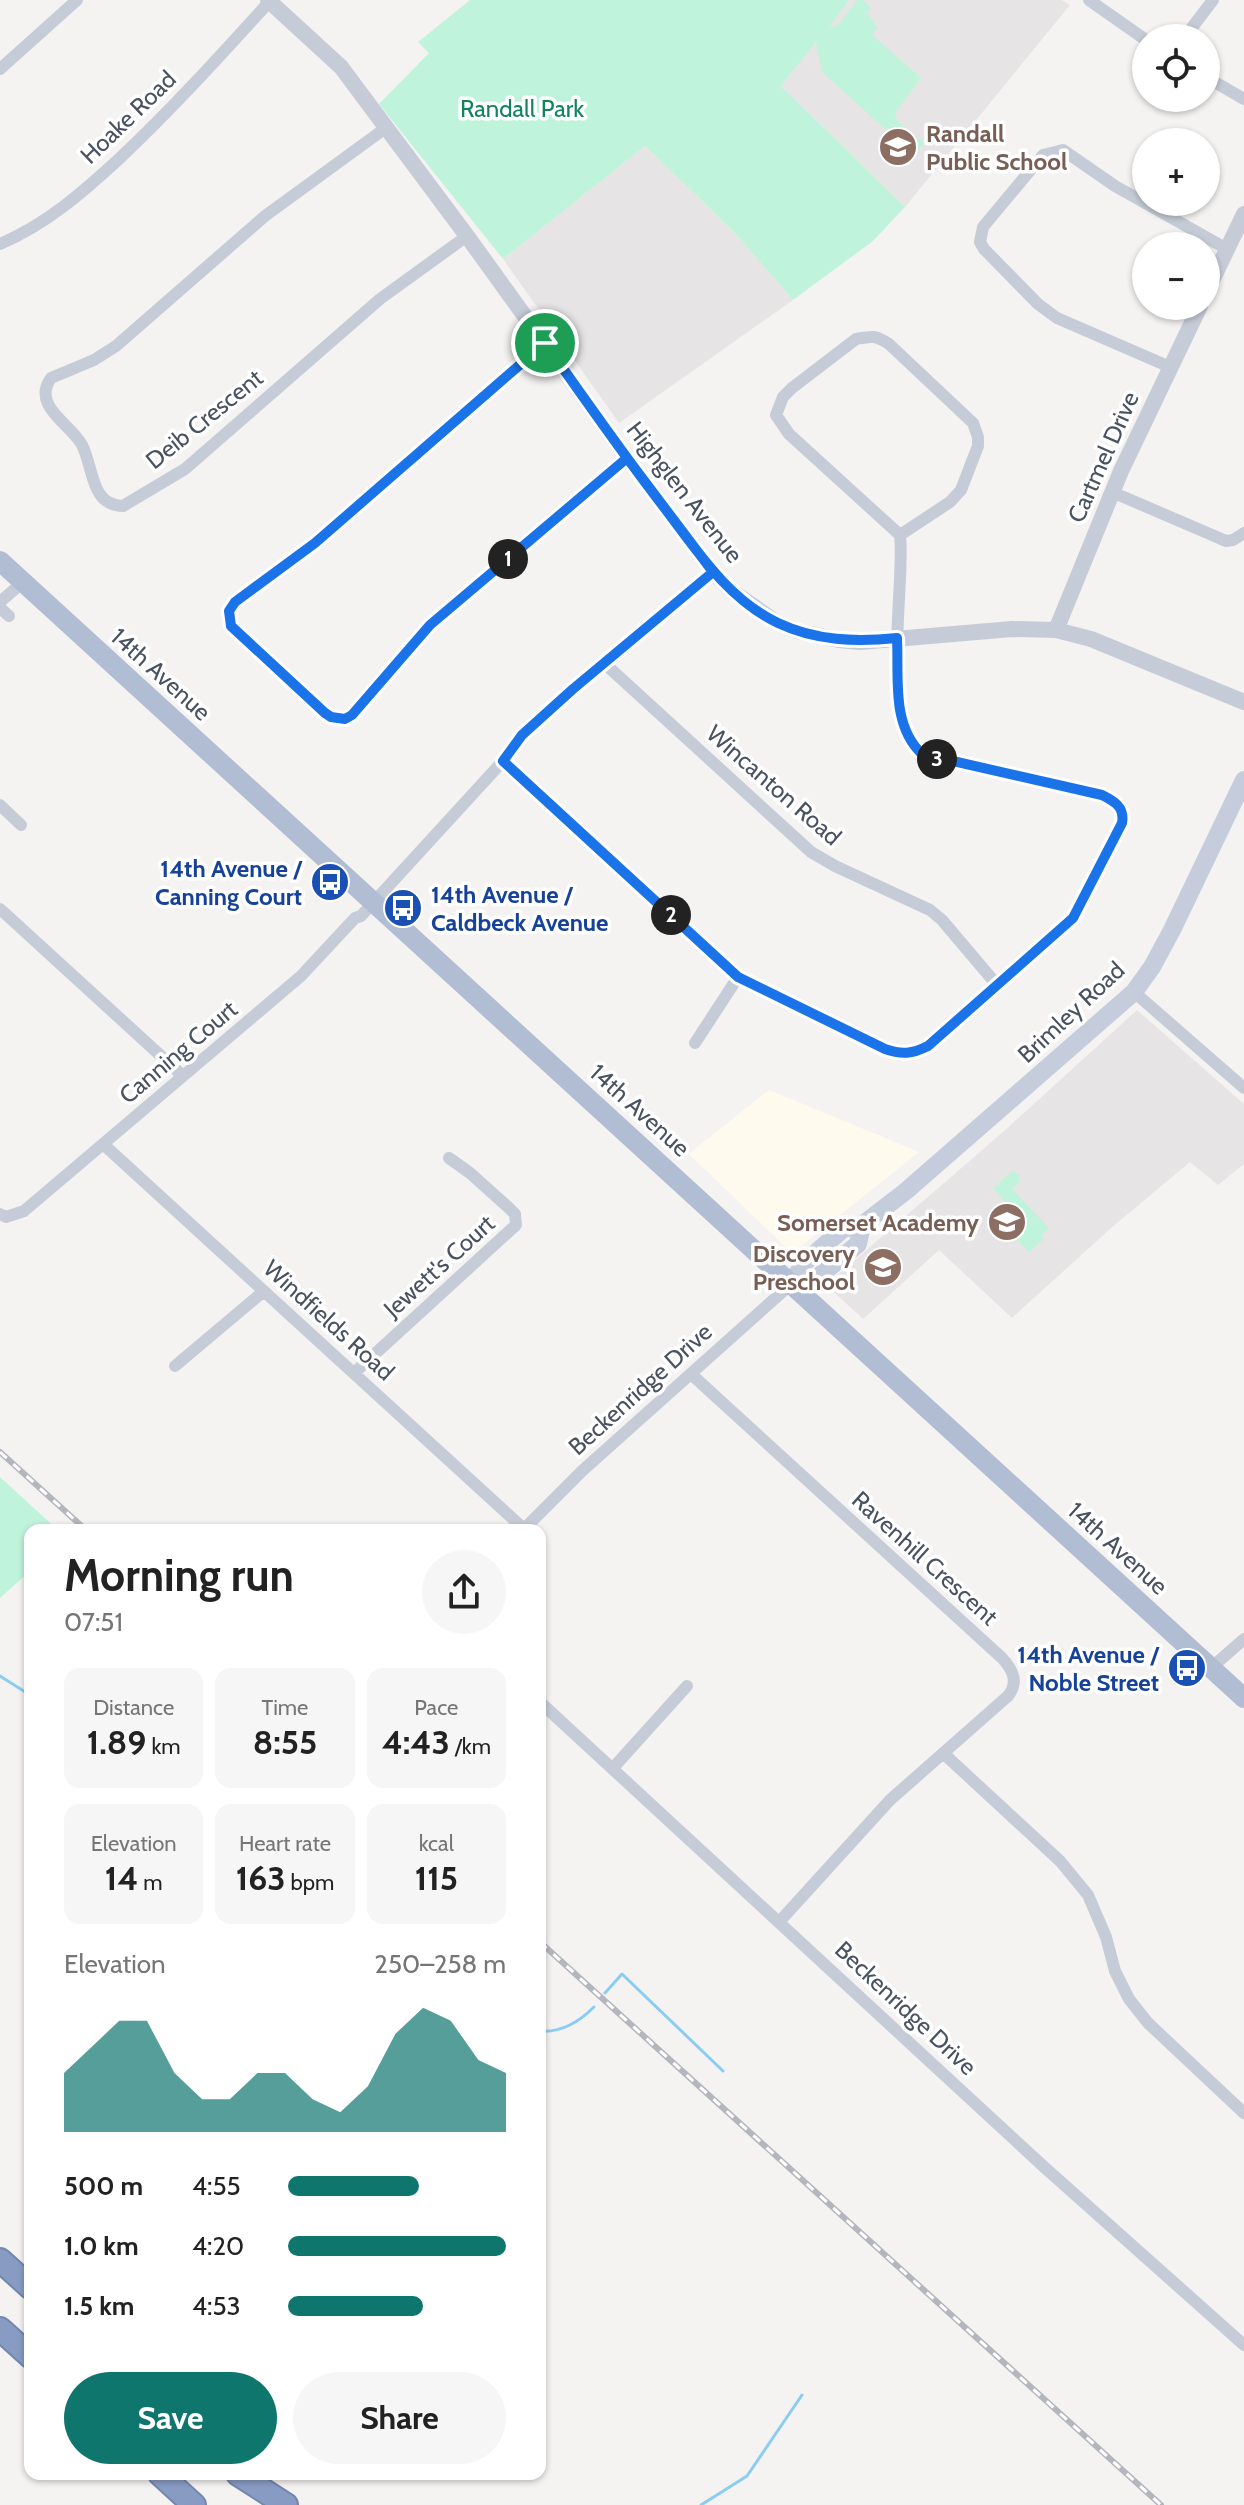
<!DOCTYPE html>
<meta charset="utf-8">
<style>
:root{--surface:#fff;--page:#f6f6f6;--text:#222;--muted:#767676;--accent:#0f766e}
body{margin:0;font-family:Cabin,sans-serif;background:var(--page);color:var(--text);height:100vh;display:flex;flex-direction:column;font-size:30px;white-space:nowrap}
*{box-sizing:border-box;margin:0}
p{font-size:26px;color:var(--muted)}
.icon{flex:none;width:44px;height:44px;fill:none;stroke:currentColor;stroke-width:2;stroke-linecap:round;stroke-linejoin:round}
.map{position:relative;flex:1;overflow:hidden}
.details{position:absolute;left:24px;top:1524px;width:522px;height:956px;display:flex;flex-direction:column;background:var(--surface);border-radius:16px;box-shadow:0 2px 6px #0004}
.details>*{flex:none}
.controls{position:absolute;left:1132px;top:24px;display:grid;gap:16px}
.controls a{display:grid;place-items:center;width:88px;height:88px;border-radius:50%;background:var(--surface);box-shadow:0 2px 6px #0004;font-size:40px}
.pin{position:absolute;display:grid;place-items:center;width:68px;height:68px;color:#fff;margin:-34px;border:4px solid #fff;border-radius:50%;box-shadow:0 2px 8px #0007}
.km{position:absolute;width:40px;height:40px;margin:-20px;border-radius:50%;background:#222;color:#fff;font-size:22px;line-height:40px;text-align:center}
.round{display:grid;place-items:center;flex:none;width:84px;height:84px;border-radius:42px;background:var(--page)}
.headline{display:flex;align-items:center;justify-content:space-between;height:136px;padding:0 40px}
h1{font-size:44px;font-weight:700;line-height:60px}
.metrics{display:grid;grid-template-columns:repeat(3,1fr);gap:12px;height:136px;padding:8px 40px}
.metrics div{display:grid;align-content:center;border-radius:16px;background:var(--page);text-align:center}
.metrics b{font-size:34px;font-weight:700}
.metrics small{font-size:22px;font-weight:400}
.metrics p{font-size:22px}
.chart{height:224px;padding:16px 40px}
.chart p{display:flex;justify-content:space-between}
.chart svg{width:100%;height:144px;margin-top:8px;fill:var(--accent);opacity:.7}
.primary-button{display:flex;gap:16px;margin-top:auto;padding:16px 40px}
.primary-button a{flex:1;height:92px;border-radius:48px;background:var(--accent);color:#fff;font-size:32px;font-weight:700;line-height:92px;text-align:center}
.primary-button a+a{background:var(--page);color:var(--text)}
ul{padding:0 40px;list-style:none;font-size:26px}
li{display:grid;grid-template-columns:128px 96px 1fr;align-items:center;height:60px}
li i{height:20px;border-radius:10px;background:var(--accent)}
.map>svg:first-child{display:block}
</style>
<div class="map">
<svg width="1244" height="2505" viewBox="0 0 1244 2505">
<rect width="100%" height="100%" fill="#f5f3f2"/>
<path fill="#fefbee" d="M 769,1090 L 919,1152 L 792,1253 L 689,1154 Z"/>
<path fill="#e6e4e4" d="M 849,0 L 1062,0 L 1070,5 L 905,207 L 781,86 Z
M 645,146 L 734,232 L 793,300 L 619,423 L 503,259 Z
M 1137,1010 L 1244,1104 L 1244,1164 L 1218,1185 L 1190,1162 L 1111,1228 L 1012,1318 L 939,1250 L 863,1319 L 826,1285 L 1003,1132 Z"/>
<path fill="#c0f3dc" d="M 470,0 L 849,0 L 829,27 L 837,26 L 858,0 L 863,0 L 871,8 L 867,13 L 877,27 L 872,35 L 921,78 L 895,113 L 898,122 L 924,143 L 914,155 L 822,72 L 816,42 L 781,86 L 905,207 L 873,241 L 793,300 L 734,232 L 645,146 L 503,259 L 379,104 L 429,53 L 418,42 Z
M 1013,1171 L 1019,1175 L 1020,1181 L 1012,1189 L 1049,1228 L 1041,1236 L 1043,1240 L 1029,1252 L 1018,1240 L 1015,1242 L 1000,1224 L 1014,1212 L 993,1188 L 997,1185 L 1000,1187 L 999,1182 Z
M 0,1477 L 58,1530 L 30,1530 L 30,1571 L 0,1598 Z"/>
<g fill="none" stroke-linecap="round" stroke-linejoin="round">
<path stroke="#8bcdf2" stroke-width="3" d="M 0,1676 L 30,1695
M 605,1993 L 622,1974 L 723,2071
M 540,2031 C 562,2033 579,2022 594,2007
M 701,2505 L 747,2476 L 802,2395"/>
<g stroke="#7386af" stroke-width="26">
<path id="motorway" d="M 0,2260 L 30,2287
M 0,2329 L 30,2356
M 160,2474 L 194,2505
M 238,2474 L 286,2505"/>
</g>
<path stroke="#c6ccd7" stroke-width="12" d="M 1089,0 L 1146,40
M 1184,38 L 1213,0
M 0,69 L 77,0
M 1206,77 L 1244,99
M 387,127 L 265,216 L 116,346 L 94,360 L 51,378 C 31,406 71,424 82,445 C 94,468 90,505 123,506 L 185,469 L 380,299 L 467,236
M 0,244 C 47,224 83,192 120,158 C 173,108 221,55 270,1
M 545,343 L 315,543 L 235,602 L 229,611 L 231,626 L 325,713 L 331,717 L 345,719 L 352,715 L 430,625 L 627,458
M 1170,367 L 1057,318 L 1038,304 L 984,249 L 980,242 L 983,227 L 1043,155 L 1063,150 L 1115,186 L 1227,249
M 1112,492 L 1226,541 L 1233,540 L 1244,533
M 0,602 L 23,582
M 0,608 L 9,616
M 604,663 L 811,852 L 835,866 L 930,910 L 942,920 L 997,985
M 503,761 L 738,977 L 885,1049 C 902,1055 912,1054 928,1046 L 1073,918 L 1122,823 L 1123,815 L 1114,801 L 1102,795 L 929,757 C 876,733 906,586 900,535 L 789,434 L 776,415 L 783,397 L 792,388 L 856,339 C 872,336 875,335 889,344 L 973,423 L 978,437 L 978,446 L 961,490 L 950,502 L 900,535
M 0,805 L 21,825
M 0,909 L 183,1076
M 1134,992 L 1244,1088
M 695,1043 L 738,977
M 103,1144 L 524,1529
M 0,1214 L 6,1217 L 24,1211 L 301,976 L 355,918 L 361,916 L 503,761 L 522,735 L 573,689 L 713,572
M 175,1366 L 264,1291
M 354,1373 L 516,1225 L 515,1214 L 509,1208 L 470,1173 L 449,1158
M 691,1374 L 1002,1658 C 1013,1670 1019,1682 1008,1696 L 890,1800 L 780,1921
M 523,1530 L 582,1471 L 790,1285
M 1211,1668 L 1244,1639
M 540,1702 L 1043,2166 L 1244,2345
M 943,1753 L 1060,1861 L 1088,1895 L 1106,1937 L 1115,1971 L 1129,1999 L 1148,2023 L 1244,2113
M 613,1768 L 687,1686"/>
<path stroke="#c6ccd7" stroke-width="16" d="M 268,0 L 341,67 L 467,236 L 627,458 L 713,572 L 733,592 L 776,622 L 797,631 L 839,640 L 860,642 L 1012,629 L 1056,630 L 1091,639 L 1244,702
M 1206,293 L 1244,214
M 1056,630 L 1121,471 L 1200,306"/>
<path stroke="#c5ccdc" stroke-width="18" d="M 790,1285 L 804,1263 L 843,1229 L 862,1225 L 906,1191 L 1134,992 L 1152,967 L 1172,930 L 1244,780
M 790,1285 L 818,1277 L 858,1244 L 862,1225"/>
<path stroke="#b1bdd2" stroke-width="20" d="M 0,561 L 1244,1698"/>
<use href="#motorway" stroke="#889cc3" stroke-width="22"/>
<g stroke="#b4b6bd" stroke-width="6">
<path id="rail" d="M 0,1452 L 86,1530
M 540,1942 L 1161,2505"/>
</g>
<use href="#rail" stroke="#fff" stroke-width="3" stroke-dasharray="9" stroke-linecap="butt"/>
</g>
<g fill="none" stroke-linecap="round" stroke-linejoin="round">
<g stroke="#fff" stroke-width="16">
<path id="route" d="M 545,343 L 315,543 L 235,602 L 229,611 L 231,626 L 325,713 L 331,717 L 345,719 L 352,715 L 430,625 L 627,458 L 713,572 L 573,689 L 522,735 L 503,761 L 738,977 L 885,1049 C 902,1055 912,1054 928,1046 L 1073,918 L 1122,823 C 1125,807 1114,801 1102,795 L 922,754 C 891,725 899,677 897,638 C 856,642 816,641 778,623 C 727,599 696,549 663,506 C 622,453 584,398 545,343"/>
</g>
<use href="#route" stroke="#1a73e8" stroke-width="10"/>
</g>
<defs>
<g id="school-disc" transform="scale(2)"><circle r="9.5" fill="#8d6e63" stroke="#fff"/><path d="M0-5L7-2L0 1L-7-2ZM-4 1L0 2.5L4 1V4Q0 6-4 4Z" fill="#fff"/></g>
<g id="bus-disc" transform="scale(2)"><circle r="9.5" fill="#1a4fb4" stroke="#fff"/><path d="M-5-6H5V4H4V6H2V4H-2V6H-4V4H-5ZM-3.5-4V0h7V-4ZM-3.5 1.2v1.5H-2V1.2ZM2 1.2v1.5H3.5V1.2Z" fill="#fff"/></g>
</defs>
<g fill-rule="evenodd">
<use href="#school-disc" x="898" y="147"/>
<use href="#bus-disc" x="330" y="882"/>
<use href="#bus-disc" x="403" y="908"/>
<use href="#school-disc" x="1007" y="1222"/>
<use href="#school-disc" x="883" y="1267"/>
<use href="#bus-disc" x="1187" y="1668"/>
</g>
<g text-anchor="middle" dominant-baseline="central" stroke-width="7" stroke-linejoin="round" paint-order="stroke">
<g font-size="24" fill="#12845d" stroke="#fff">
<text x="522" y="108">Randall Park</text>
</g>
<g font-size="24" fill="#495261" stroke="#fff">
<text transform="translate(128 117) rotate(-44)">Hoake Road</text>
<text transform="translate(204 419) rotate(-39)">Deib Crescent</text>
<text transform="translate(1103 457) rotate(-66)">Cartmel Drive</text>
<text transform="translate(685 492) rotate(52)">Highglen Avenue</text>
<text transform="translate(161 674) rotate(42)">14th Avenue</text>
<text transform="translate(774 785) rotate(41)">Wincanton Road</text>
<text transform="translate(1071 1012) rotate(-43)">Brimley Road</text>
<text transform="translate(178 1052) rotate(-40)">Canning Court</text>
<text transform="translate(640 1110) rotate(42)">14th Avenue</text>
<text transform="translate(439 1266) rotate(-42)">Jewett's Court</text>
<text transform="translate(329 1320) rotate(42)">Windfields Road</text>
<text transform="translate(640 1389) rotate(-42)">Beckenridge Drive</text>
<text transform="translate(1118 1548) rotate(42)">14th Avenue</text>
<text transform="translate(925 1558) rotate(42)">Ravenhill Crescent</text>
<text transform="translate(906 2008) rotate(43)">Beckenridge Drive</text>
</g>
<g font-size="24" font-weight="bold" fill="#785e54" stroke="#fff" text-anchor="end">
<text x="926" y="133" text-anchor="start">Randall<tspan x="926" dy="28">Public School</tspan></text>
<text x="979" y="1222">Somerset Academy</text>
<text x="855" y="1253">Discovery<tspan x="855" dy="28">Preschool</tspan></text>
</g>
<g font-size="24" font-weight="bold" fill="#164399" stroke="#fff" text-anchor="end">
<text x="302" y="868">14th Avenue /<tspan x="302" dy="28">Canning Court</tspan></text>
<text x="431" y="894" text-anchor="start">14th Avenue /<tspan x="431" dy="28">Caldbeck Avenue</tspan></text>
<text x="1159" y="1654">14th Avenue /<tspan x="1159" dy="28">Noble Street</tspan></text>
</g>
</g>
</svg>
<div class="controls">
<a><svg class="icon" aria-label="locate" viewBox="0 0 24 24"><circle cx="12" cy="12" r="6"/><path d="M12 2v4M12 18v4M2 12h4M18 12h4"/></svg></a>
<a>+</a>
<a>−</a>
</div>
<div class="pin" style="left:545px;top:343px;background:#1e9e55"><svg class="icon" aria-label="arrive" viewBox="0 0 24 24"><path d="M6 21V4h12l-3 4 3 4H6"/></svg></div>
<b class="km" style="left:508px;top:559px">1</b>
<b class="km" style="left:671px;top:915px">2</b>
<b class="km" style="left:937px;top:759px">3</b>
<section class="details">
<div class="headline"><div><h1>Morning run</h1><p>07:51</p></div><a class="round"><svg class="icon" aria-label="share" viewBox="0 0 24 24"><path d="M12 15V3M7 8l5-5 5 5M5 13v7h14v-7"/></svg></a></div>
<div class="metrics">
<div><p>Distance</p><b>1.89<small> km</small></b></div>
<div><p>Time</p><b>8:55</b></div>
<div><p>Pace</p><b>4:43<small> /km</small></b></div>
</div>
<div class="metrics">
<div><p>Elevation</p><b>14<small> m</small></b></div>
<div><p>Heart rate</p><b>163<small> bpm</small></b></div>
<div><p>kcal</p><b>115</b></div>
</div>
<div class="chart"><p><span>Elevation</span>250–258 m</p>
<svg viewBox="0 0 160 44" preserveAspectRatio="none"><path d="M0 44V26L10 18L20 10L30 10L40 26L50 34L60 34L70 26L80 26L90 34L100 38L110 30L120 14L130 6L140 10L150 22L160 26V44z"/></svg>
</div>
<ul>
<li><b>500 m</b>4:55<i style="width:60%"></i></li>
<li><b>1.0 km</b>4:20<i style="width:100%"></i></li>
<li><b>1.5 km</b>4:53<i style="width:62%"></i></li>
</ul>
<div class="primary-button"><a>Save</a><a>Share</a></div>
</section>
</div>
